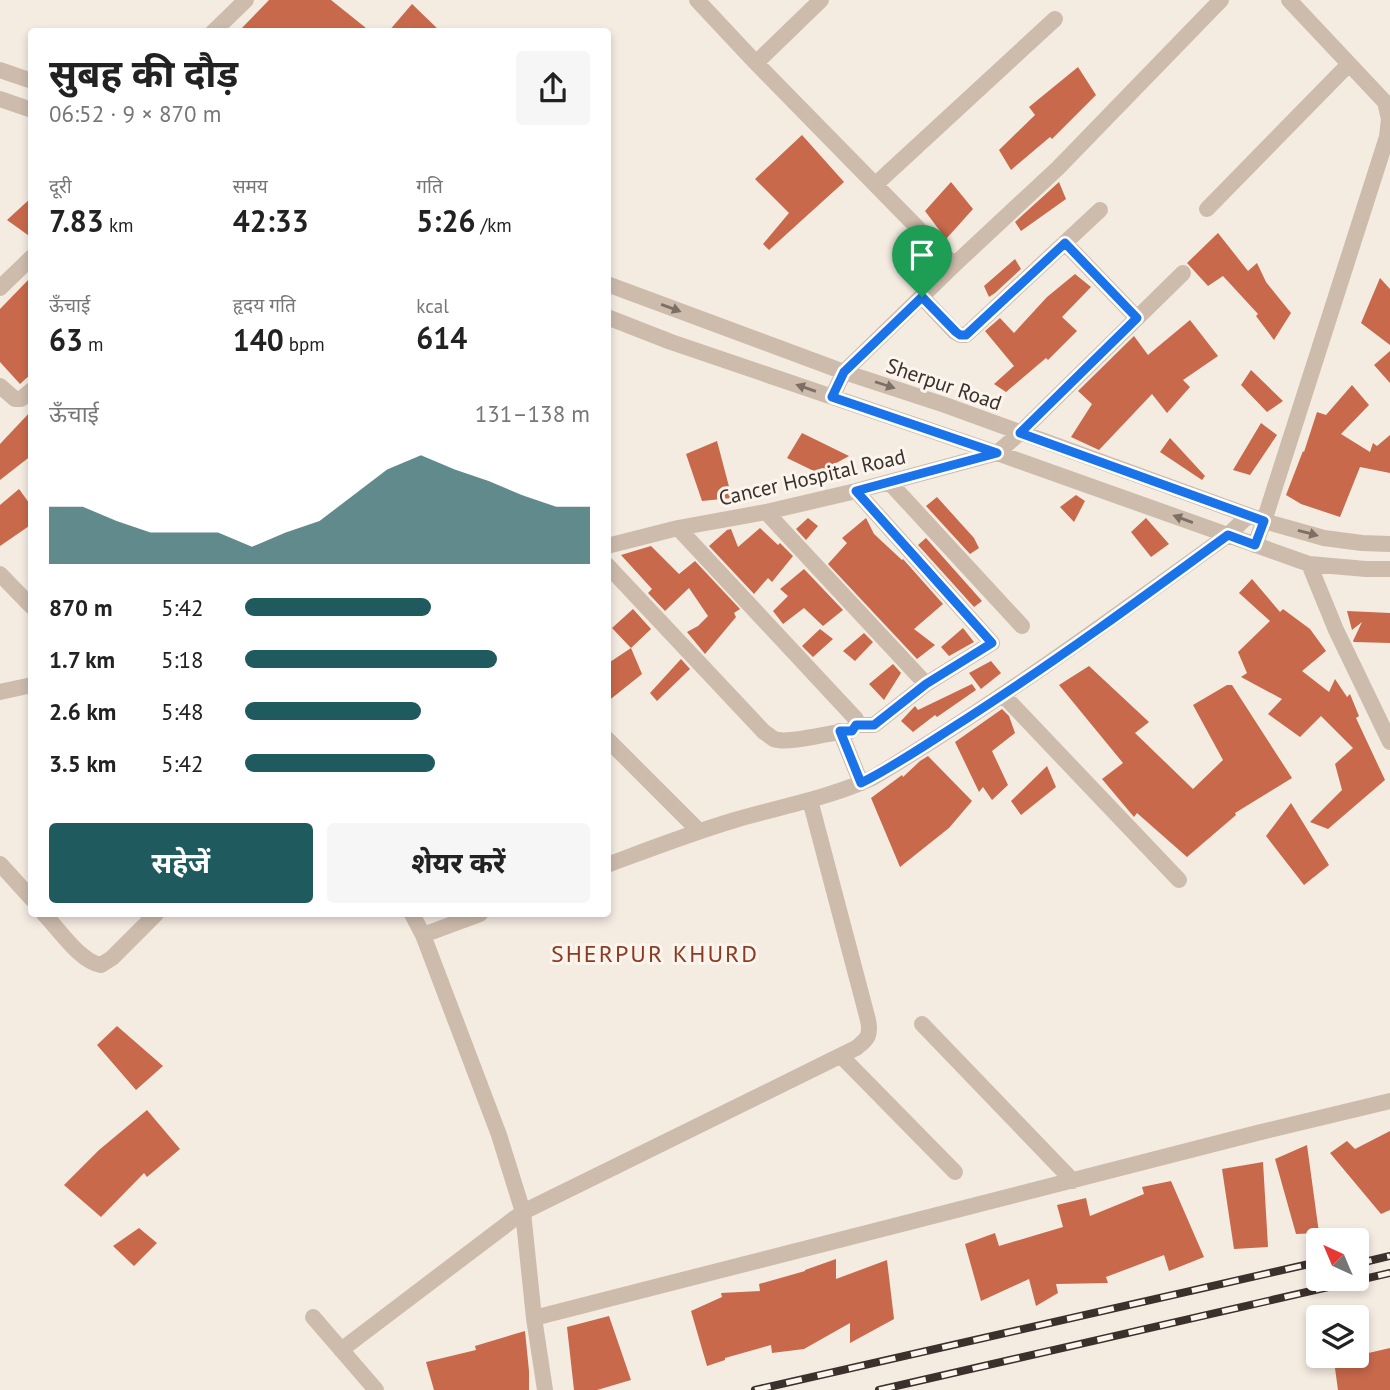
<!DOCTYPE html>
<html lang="hi">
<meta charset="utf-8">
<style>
:root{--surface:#fff;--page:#f6f6f6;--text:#222;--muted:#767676;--accent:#1f5a5e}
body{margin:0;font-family:"PT Sans","Noto Sans Devanagari",sans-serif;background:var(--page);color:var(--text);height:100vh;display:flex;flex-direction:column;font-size:26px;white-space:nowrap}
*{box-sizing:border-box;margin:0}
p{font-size:23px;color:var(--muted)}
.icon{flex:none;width:38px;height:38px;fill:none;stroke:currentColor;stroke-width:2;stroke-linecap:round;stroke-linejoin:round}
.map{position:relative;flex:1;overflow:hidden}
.sheet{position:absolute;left:28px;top:28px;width:583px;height:889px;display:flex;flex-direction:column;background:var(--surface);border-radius:7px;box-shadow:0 4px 10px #0003}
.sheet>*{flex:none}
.needle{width:46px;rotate:316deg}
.tools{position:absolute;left:1306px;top:1228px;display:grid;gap:14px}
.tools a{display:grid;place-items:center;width:63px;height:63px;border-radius:7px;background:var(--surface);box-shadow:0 4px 10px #0003;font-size:35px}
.pin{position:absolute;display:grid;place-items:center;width:60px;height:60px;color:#fff;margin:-72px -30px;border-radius:50% 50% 50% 0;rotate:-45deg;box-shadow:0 0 7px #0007}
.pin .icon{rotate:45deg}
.round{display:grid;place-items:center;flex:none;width:74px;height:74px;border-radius:7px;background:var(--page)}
.overview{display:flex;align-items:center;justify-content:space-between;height:119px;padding:0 21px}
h1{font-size:38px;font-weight:700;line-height:52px}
.figures{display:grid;grid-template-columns:repeat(3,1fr);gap:10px;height:119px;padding:7px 21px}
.figures div{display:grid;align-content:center}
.figures b{font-size:30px;font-weight:700}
.figures small{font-size:19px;font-weight:400}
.figures p{font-size:19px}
.chart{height:196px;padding:14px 21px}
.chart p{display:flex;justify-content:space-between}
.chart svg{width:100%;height:126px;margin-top:7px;fill:var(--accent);opacity:.7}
.action{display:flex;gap:14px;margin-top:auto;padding:14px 21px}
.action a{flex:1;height:80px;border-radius:7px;background:var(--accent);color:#fff;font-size:28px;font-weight:700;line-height:80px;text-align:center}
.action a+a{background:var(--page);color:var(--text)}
ul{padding:0 21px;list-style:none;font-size:23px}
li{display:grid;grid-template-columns:112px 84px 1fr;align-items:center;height:52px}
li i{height:18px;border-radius:9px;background:var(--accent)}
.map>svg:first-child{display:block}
</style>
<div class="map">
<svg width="1390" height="1390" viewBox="0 0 1390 1390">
<rect width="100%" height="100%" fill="#f4ebe1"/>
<path fill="#c8694b" d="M 269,0 L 331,0 L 371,32 L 238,32 Z
M 412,4 L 441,32 L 388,32 Z
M 1078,67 L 1096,95 L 1052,139 L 1050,137 L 1011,170 L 999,150 L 1035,115 L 1029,107 Z
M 802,135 L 844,182 L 769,250 L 763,244 L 789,213 L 755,179 Z
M 951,182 L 973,209 L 946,239 L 925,211 Z
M 1059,182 L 1066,199 L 1021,231 L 1015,222 Z
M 32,197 L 32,238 L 7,220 Z
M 1218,233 L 1248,271 L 1257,263 L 1266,282 L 1291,313 L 1274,340 L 1256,316 L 1258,314 L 1223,276 L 1208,286 L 1187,263 Z
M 1015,259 L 1021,269 L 995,293 L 989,297 L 984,286 Z
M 1075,274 L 1091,287 L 1062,317 L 1077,331 L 1048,360 L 1046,358 L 1006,392 L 994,384 L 1014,366 L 985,331 L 1000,318 L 1014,333 L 1047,297 Z
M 32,276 L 32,373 L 20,384 L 0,362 L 0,309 Z
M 1380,278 L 1390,289 L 1390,345 L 1361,323 Z
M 1190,320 L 1218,356 L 1183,380 L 1190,387 L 1167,413 L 1152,394 L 1099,450 L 1071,437 L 1092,404 L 1078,391 L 1134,336 L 1148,355 Z
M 1390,351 L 1390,383 L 1374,365 Z
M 1251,370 L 1283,401 L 1267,412 L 1241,385 Z
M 1352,385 L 1369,405 L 1341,434 L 1370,452 L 1373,443 L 1377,446 L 1390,435 L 1390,473 L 1360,467 L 1340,517 L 1301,504 L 1286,495 L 1303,451 L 1304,452 L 1317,412 L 1326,415 Z
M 32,410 L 32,455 L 0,480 L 0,444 Z
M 1261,423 L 1277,435 L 1250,475 L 1233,470 Z
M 802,433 L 849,456 L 818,473 L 787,458 Z
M 1170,438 L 1205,476 L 1202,480 L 1160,452 Z
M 717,441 L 732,498 L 702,501 L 686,454 Z
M 19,489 L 32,507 L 32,524 L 0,546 L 0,505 Z
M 1076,495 L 1085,501 L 1074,522 L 1060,507 Z
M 937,497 L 974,538 L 979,548 L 970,554 L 926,506 Z
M 808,518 L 818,526 L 806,540 L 796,529 Z
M 866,518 L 874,534 L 902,560 L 903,559 L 943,604 L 914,629 L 935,645 L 917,659 L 828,564 L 847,543 L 842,538 Z
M 1146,518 L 1169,544 L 1151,557 L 1131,532 Z
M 760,528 L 778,545 L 780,543 L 793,556 L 772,582 L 768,578 L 754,594 L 709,546 L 727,530 L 731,529 L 738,547 Z
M 926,538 L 982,601 L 974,607 L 918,545 Z
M 651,546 L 679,574 L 695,561 L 740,609 L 734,613 L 736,617 L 705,654 L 687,632 L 698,626 L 708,616 L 689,588 L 665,611 L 648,593 L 652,589 L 621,555 Z
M 804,569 L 843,610 L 823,626 L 804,608 L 783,624 L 773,611 L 788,596 L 780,589 Z
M 1252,579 L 1280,612 L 1283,609 L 1310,629 L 1326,651 L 1302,671 L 1329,692 L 1335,679 L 1347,697 L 1350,694 L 1359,716 L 1356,718 L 1385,780 L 1328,829 L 1310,822 L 1342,790 L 1335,764 L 1353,748 L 1321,716 L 1300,737 L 1268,714 L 1282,699 L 1241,677 L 1247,673 L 1238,652 L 1270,621 L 1239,593 Z
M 633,609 L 651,629 L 631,648 L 612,628 Z
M 1347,611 L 1390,613 L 1390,643 L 1354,642 L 1353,641 L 1362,622 L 1352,630 Z
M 963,628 L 974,642 L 949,656 L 941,647 Z
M 820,629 L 833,639 L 813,657 L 802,646 Z
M 864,633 L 873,642 L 855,661 L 843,651 Z
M 631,648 L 642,674 L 607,702 L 607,664 Z
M 681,659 L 690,669 L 657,701 L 650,693 Z
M 991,661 L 1001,673 L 981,689 L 969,673 Z
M 893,664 L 901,673 L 884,700 L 869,684 Z
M 1089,666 L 1149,722 L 1135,733 L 1193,789 L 1223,760 L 1193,705 L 1227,685 L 1232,685 L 1292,778 L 1235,813 L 1236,815 L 1187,857 L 1137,813 L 1134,817 L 1102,779 L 1123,763 L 1059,685 Z
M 972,684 L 976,690 L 937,717 L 935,715 L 913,732 L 901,721 L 915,706 L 918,710 Z
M 1002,709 L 1009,716 L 1015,733 L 992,751 L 1008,785 L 992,800 L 983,787 L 979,792 L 955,742 Z
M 928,756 L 972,801 L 949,828 L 900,867 L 871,798 L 902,775 L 903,777 L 920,761 Z
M 1047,766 L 1056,787 L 1021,815 L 1011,801 Z
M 1291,803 L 1329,865 L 1304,885 L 1266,836 Z
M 117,1026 L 163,1066 L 136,1090 L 97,1045 Z
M 147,1110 L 180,1149 L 147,1177 L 144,1173 L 101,1217 L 64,1185 L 99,1150 Z
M 1390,1131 L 1390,1210 L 1381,1214 L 1330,1153 L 1347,1141 L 1355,1149 Z
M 1307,1145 L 1319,1233 L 1296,1234 L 1275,1159 Z
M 1263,1162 L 1268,1247 L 1234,1249 L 1222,1169 Z
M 1171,1181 L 1204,1257 L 1169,1271 L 1164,1255 L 1106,1277 L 1108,1283 L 1056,1284 L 1058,1293 L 1036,1306 L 1029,1279 L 981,1301 L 965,1244 L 995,1233 L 999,1246 L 1063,1227 L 1057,1205 L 1086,1198 L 1090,1216 L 1144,1194 L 1142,1187 Z
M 139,1228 L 157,1243 L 134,1266 L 113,1246 Z
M 836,1259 L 836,1279 L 887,1260 L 894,1319 L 850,1343 L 850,1323 L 804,1349 L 772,1353 L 771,1345 L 725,1358 L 725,1360 L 707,1366 L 691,1311 L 722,1297 L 721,1293 L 760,1291 L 759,1284 L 805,1271 L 805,1270 Z
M 609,1316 L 631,1380 L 597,1390 L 574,1390 L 567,1327 Z
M 525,1331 L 529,1371 L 529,1390 L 434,1390 L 426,1362 L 476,1350 L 475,1346 Z
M 1390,1348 L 1390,1390 L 1338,1390 L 1334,1361 Z"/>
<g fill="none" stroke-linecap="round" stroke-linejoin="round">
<path stroke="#cdbbac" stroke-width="16" d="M 697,0 L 756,63 L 954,265
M 213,32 L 246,0
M 756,63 L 821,0
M 0,70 L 32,81
M 0,99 L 32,110
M 876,184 L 1055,19
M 1207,209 L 1349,64
M 1065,243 L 1137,318
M 607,284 L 844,372 L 945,405 L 1264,521 L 1324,538 L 1362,543 L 1390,544
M 0,288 L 32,257
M 922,297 L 955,332 L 960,335 L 966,335 L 1100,210
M 607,317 L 671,342 L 997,453 L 1309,564 L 1366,569 L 1390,569
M 0,386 L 15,399 L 21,399 L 32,390
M 832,397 L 844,372 L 954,265 L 1058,168 L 1221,0
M 889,482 L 1022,626
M 856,491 L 992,643 L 926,684 L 874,725 L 856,725
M 766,512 L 926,684
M 1255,545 L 1264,521 L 1387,137 L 1389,119 L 1385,102 L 1289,0
M 607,546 L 678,528 L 766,512 L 856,491 L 997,453 L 1020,433 L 1183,273
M 1309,564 L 1336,630 L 1390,742
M 607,565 L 764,732 C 766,733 772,738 774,739 C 789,745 832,731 851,731 L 856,725 L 856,719 L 678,528
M 0,574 L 32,607
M 0,692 L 32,685
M 1003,695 L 1179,880
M 840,731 L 861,783
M 607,739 L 699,831
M 0,864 L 32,899
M 607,865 C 650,849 691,833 735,820 C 782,806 830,798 874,777 C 997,703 1112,619 1228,535 L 1248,516
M 44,914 C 59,929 80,962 101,965 L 112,958 L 156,914
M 412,914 L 423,935 L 480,914
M 423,935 L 499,1135 L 523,1212 L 856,1048 C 868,1039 871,1035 868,1020 L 810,800
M 922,1024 L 1073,1181
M 841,1056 L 955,1172
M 523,1212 L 534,1318 L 545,1390
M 313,1317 L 376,1390
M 534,1318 L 1257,1133 L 1390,1101
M 341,1350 L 523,1212"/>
<g stroke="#3b302b" stroke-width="8">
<path id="rail" d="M 1356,1264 L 1390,1256
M 755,1390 L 1318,1262
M 879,1390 L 1390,1273"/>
</g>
<use href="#rail" stroke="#fbf5ee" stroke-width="5" stroke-dasharray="16" stroke-linecap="butt"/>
</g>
<defs><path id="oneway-solid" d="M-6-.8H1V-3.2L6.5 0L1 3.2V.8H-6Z" transform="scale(1.75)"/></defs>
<g fill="#7d6f65">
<use href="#oneway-solid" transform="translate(671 308) rotate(20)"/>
<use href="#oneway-solid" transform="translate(885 385) rotate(18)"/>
<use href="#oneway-solid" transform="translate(806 388) rotate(-161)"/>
<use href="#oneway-solid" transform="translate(1183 519) rotate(-160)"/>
<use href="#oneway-solid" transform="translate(1308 533) rotate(15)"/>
</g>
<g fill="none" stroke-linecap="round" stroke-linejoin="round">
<g stroke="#fff" stroke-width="14">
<path id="route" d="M 1065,243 L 1137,318 L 1020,433 L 1264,521 L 1255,545 L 1228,535 C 1142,598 1056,661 966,719 C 931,741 897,765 861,783 L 840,731 L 852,731 L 856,725 L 874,725 L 926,684 L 992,643 L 856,491 L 997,453 L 832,397 L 844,372 L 922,297 L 956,332 L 960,335 L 966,335 Z"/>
</g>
<use href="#route" stroke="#1a73e8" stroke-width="9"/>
</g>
<g text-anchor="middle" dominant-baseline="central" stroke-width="6" stroke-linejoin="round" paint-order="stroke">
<g font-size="21" fill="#3b302b" stroke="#fbf5ee">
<text transform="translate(944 384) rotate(19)">Sherpur Road</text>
<text transform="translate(812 477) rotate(-13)">Cancer Hospital Road</text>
</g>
<g font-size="24" letter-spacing="2" fill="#8c3b22" stroke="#fbf5ee">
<text x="655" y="953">SHERPUR KHURD</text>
</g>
</g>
</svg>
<div class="tools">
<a><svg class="needle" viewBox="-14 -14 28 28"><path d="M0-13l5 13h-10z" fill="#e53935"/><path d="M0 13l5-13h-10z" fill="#767676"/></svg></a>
<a><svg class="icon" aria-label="layers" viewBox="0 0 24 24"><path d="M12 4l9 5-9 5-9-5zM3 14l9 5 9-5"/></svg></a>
</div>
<div class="pin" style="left:922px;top:297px;background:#1e9e55"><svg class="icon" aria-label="arrive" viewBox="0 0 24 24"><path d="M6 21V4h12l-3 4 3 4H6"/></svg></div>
<section class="sheet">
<div class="overview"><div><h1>सुबह की दौड़</h1><p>06:52 · 9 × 870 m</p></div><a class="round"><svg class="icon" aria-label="share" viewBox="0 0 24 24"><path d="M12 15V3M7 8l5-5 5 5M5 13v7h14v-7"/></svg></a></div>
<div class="figures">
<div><p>दूरी</p><b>7.83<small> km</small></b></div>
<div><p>समय</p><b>42:33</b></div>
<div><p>गति</p><b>5:26<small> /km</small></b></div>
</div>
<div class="figures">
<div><p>ऊँचाई</p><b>63<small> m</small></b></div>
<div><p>हृदय गति</p><b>140<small> bpm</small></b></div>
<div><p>kcal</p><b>614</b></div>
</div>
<div class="chart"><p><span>ऊँचाई</span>131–138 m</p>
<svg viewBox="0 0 160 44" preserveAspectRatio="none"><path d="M0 44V24L10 24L20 29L30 33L40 33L50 33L60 38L70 33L80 29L90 20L100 11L110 6L120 11L130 15L140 20L150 24L160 24V44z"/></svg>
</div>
<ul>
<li><b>870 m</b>5:42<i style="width:54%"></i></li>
<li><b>1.7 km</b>5:18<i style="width:73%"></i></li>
<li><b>2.6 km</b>5:48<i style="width:51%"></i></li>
<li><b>3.5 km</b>5:42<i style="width:55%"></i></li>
</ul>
<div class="action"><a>सहेजें</a><a>शेयर करें</a></div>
</section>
</div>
